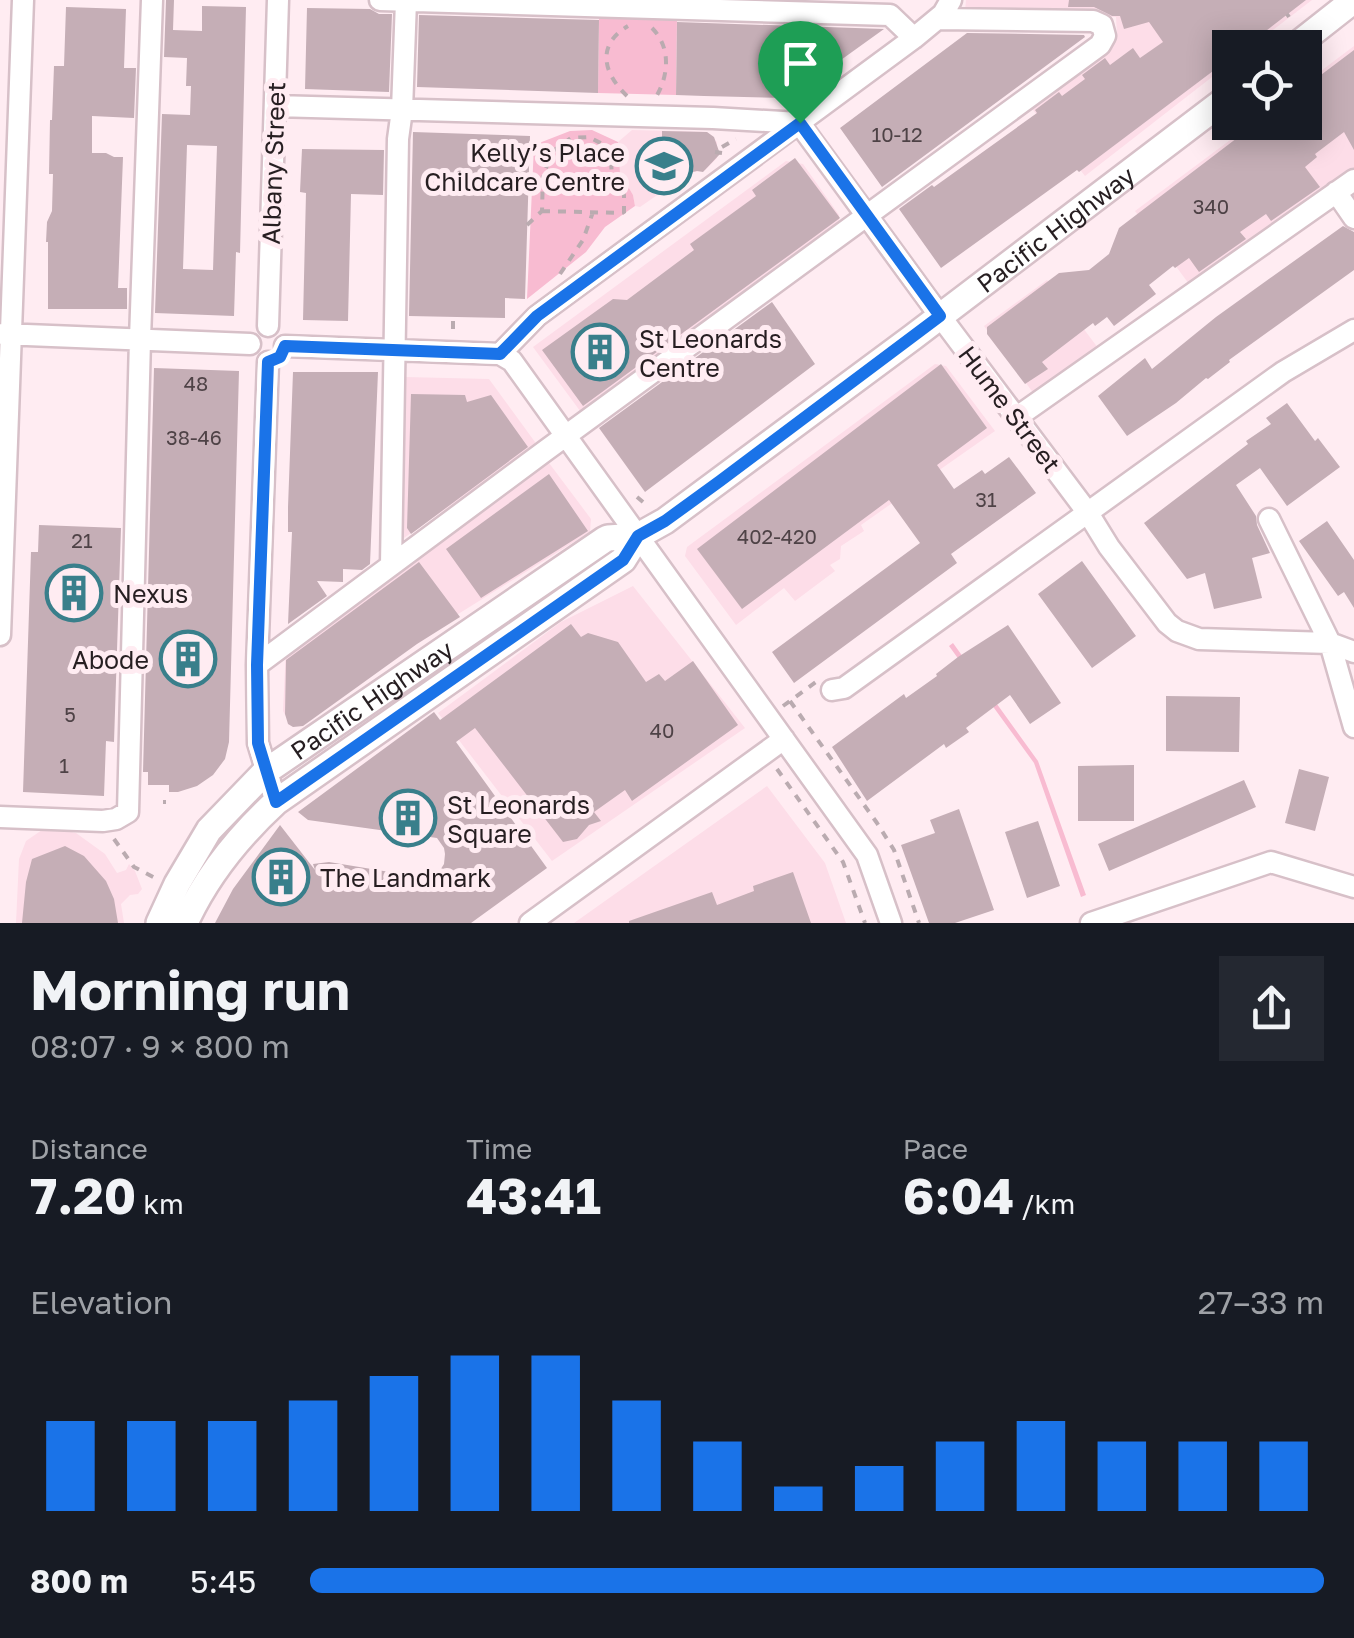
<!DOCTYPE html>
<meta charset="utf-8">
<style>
:root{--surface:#171b24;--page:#242831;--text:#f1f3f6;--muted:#9ea1a6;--accent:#1a73e8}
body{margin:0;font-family:"Golos Text",sans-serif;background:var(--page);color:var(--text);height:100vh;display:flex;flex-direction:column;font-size:38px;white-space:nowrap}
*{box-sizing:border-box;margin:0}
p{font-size:32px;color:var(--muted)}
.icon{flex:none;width:55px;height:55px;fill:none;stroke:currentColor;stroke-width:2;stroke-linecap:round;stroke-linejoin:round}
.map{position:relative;height:923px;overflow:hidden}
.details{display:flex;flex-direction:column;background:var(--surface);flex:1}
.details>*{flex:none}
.buttons{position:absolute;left:1212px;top:30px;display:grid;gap:20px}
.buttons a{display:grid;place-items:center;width:110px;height:110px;border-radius:0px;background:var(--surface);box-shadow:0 5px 25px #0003;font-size:50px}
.pin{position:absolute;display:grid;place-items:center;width:85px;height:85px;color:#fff;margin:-102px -42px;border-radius:50% 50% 50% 0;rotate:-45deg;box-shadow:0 0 10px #0007}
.pin .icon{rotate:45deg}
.round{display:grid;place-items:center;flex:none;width:105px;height:105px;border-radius:0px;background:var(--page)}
.headline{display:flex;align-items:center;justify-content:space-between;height:170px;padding:0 30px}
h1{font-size:55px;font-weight:700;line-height:75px}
.metrics{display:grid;grid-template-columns:repeat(3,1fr);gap:15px;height:170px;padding:10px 30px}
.metrics div{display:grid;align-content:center}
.metrics b{font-size:50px;font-weight:700}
.metrics small{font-size:28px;font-weight:400}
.metrics p{font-size:28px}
.chart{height:280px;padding:20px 30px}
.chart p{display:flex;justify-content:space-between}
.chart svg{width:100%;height:180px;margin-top:10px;stroke:var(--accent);stroke-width:6}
ul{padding:0 30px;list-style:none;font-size:32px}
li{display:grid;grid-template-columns:160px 120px 1fr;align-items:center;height:75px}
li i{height:25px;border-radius:12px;background:var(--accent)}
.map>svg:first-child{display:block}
</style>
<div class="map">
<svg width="1354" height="923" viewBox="0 0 1354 923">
<rect width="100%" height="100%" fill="#ffecf2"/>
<path fill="#fddde8" d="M 966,0 L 1312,0 L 1251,47 L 1230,48 L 1230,63 L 1085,176 L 1030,106 L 1117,35 L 1116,17 L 965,11 Z
M 1354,46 L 1354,169 L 1189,284 L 1135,211 L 1253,123 L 1305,122 L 1305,83 Z
M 632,130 L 707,132 L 717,142 L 717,158 L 705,170 L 689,173 L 640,207 L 635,206 L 633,195 L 620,174 L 618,142 Z
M 786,161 L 803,164 L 839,215 L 839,227 L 583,415 L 533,347 Z
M 1047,280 L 1098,348 L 1034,394 L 984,326 Z
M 935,364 L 946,366 L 995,431 L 861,525 L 864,531 L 841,546 L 840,559 L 830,565 L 835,571 L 795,601 L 784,588 L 736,625 L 685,556 L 687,547 Z
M 405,377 L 489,379 L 535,442 L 534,448 L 401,540 Z
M 546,459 L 591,519 L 590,532 L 288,720 L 283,711 L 286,648 Z
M 633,586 L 745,728 L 552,861 L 438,713 L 561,622 Z
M 767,786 L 825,863 L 846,923 L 574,923 Z
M 54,828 L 76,833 L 105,854 L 117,873 L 126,870 L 129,864 L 135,871 L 142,889 L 138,894 L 130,895 L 121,904 L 124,923 L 16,923 L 19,859 L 26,841 L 42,830 Z"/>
<path fill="#f8bbd1" d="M 599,16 L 677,18 L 676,95 L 598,93 Z
M 592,130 L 618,142 L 620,173 L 633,195 L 635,206 L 605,227 L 586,252 L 527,299 L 534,145 L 570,131 Z
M 953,643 L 1038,761 L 1086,895 L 1081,897 L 1034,763 L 949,646 Z"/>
<path fill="#c5aeb6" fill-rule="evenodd" d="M 166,0 L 174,0 L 173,30 L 202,31 L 202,6 L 246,7 L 240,253 L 236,252 L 234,316 L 155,313 L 162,114 L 190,115 L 191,86 L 186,86 L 187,58 L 164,57 ZM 187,145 L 217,146 L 213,270 L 183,269 Z
M 1069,0 L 1306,0 L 1244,48 L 1220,48 L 1229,59 L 1079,172 L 1077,170 L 941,268 L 899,209 L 932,185 L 934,187 L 1037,113 L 1035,110 L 1059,92 L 1062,96 L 1085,79 L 1082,75 L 1105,58 L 1110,65 L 1133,48 L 1140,58 L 1163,42 L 1149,22 L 1124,29 L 1120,16 L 1112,16 L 1094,7 L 1068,7 Z
M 66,7 L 126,9 L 124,68 L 136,68 L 134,118 L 92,116 L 92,153 L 106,153 L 114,157 L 123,157 L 118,288 L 127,288 L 127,309 L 48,309 L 48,242 L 46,242 L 47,222 L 52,211 L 53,174 L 49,174 L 50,120 L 52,120 L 54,66 L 64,66 Z
M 307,8 L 370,9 L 379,14 L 392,14 L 389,92 L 305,89 Z
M 419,15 L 599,20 L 598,93 L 417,87 Z
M 677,22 L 884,29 L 788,98 L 704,96 L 676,95 Z
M 967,33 L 1084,35 L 1085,37 L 882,187 L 840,128 Z
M 1354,50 L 1354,150 L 1344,132 L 1315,154 L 1317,157 L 1305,167 L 1320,187 L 1271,221 L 1266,214 L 1240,232 L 1246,239 L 1199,272 L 1189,258 L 1175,268 L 1173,266 L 1149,285 L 1156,294 L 1114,326 L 1107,317 L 1095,326 L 1093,323 L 1042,362 L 1048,369 L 1025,384 L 987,334 L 987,327 L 1059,273 L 1089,270 L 1109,254 L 1119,228 L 1258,122 L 1305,122 L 1305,87 Z
M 662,131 L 707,132 L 714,137 L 720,154 L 703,172 L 697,171 L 688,173 L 658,194 L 655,185 L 654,169 L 662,147 Z
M 413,132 L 530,136 L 525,299 L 505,298 L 505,318 L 409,316 Z
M 302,149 L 384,150 L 383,195 L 351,194 L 348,321 L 303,320 L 306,193 L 300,192 Z
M 795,158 L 840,218 L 583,406 L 542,350 L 613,299 L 627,300 L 694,250 L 690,244 L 756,196 L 752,190 Z
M 1343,226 L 1354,232 L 1354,270 L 1229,360 L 1230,362 L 1208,379 L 1206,378 L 1176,403 L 1127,436 L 1098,396 L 1145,358 L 1152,369 L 1216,317 Z
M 772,302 L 815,364 L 645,492 L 599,428 Z
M 941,364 L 987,428 L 937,465 L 954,489 L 982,470 L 985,474 L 1009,457 L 1036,493 L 951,554 L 957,563 L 794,683 L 772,652 L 920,543 L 889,500 L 742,609 L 697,549 Z
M 154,368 L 239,371 L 229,742 L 225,759 L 213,775 L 197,786 L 178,792 L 169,792 L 169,785 L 148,785 L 148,772 L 143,772 Z
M 293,372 L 378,372 L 370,564 L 362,570 L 343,569 L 343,582 L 317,581 L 327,596 L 288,624 L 292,532 L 288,532 L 288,507 Z
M 411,394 L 465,395 L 467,402 L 491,395 L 528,447 L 411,534 L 407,528 Z
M 1287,403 L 1315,441 L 1318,438 L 1340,467 L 1287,506 L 1260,468 L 1236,485 L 1256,516 L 1257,525 L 1270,553 L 1252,558 L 1262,598 L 1214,609 L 1205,573 L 1187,579 L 1144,523 L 1248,444 L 1246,441 L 1271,424 L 1266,418 Z
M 549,474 L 588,531 L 481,598 L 446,549 Z
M 1327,521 L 1354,560 L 1354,608 L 1344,592 L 1338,596 L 1299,541 Z
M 39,525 L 121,528 L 114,742 L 106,741 L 104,796 L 23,792 L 31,552 L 38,552 Z
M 1082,561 L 1136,636 L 1092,668 L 1038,594 Z
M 419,562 L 460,617 L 417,644 L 303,726 L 293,727 L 288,724 L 285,714 L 286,660 Z
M 571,624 L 581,637 L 588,633 L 618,642 L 646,682 L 659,674 L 665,681 L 693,661 L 738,725 L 632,801 L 625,790 L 594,812 L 601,821 L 589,825 L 577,839 L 563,842 L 475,728 L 456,742 L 547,868 L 471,923 L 215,923 L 233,889 L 280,825 L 315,870 L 313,864 L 329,862 L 426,878 L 437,875 L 444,864 L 445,854 L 444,848 L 437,838 L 308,820 L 298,812 L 434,712 L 440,720 Z
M 1008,625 L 1061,703 L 1030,724 L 1010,695 L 966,728 L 969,732 L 946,748 L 944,744 L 867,801 L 832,747 L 904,694 L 906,698 L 937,676 L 936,674 L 958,657 Z
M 1166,696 L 1240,697 L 1239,752 L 1166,751 Z
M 1134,765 L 1134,821 L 1078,821 L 1078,766 Z
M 1299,769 L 1329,777 L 1315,831 L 1285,823 Z
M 1244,780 L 1256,807 L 1109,871 L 1098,844 Z
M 959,809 L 994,910 L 955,923 L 929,923 L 901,845 L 935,833 L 930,820 Z
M 1038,821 L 1060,886 L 1027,898 L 1005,832 Z
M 65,846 L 84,856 L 106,881 L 114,899 L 118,923 L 22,923 L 26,882 L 32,859 Z
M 793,872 L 811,923 L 629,923 L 629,921 L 712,892 L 717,905 L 754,891 L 753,886 Z"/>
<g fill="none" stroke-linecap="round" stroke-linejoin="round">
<g stroke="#d7c0c8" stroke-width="25">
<path id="minor" d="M 380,0 L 890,15 L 914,38
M 275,106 L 713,118 L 799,123
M 799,123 L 940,316 L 1088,513 L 1109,547 L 1167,623 L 1177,631 L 1199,639 L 1330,643 L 1354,652
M 1336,192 L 1354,218
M 268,326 L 278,0
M 2,334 L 250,344
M 285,346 L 500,354 L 512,361 L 867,855 L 891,923
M 500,354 L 537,316 L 914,38 L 943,14 L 951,0
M 268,362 L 257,665 L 258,743 L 276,802
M 1017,417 L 1354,180
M 1269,519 L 1330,643 L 1354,727
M 391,565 L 398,139 L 402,110 L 406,1
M 0,635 L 23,0
M 257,665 L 545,451 L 1100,45 L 1105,36 L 1102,25 L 1093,21 L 938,19
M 832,690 L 844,688 L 1283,372 L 1354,330
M 0,817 L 103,821 L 116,819 L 128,812 L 140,339 L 152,0
M 530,923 L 784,739
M 1091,923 L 1271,862 L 1354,887"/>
</g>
<g stroke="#d7c0c8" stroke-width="30">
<g id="major">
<path d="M 1293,48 L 1354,0"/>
<path id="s1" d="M 159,923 L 177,884 L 209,830 L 265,772 L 604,540 L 608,538 L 638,536 L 665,521 L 913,337 L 1230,96"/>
<path d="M 185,923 C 206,877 239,836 276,802 L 623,560 L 638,536"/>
</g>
</g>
<path stroke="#baabb0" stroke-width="4" stroke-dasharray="8 8" stroke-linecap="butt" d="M 1287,14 L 1289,17
M 652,28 C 671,47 669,75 656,97
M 627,96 C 603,73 596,45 628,26
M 722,147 L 736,139
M 715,152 L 722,153
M 542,211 L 622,213
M 527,225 L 542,211 L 543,175 L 553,151 L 571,138 L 589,137 L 610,148 L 612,176 L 624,195 L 624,213 L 628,219
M 560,274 L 583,240 L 593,212
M 453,329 L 453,317
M 637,497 L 643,502
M 790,701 L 877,823 L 894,850 L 919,923
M 783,706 L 816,682
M 777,769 L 843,862 L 865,923
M 163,802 L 166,802
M 114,839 L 134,867 L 157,879"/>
<use href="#minor" stroke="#fff" stroke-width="20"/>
<use href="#major" stroke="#fff" stroke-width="25"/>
</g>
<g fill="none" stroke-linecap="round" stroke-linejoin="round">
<g stroke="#fff" stroke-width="20">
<path id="route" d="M 800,123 L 940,316 L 720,481 L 665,521 L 638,536 L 623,560 L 276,802 L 258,743 L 257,665 L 268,362 L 280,357 L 285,346 L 500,354 L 537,316 Z"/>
</g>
<use href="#route" stroke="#1a73e8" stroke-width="12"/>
</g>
<defs>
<g id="school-ring" transform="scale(2.875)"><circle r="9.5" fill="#ffecf2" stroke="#397f8b" stroke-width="1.5"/><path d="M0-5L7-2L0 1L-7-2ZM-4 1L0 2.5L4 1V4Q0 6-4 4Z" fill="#397f8b"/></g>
<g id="building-ring" transform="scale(2.875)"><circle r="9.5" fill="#ffecf2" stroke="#397f8b" stroke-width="1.5"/><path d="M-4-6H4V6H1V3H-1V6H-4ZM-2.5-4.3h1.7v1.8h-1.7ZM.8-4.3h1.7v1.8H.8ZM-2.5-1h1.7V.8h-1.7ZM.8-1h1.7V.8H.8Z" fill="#397f8b"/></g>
</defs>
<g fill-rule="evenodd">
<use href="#school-ring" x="664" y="166"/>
<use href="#building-ring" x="600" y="352"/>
<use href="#building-ring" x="74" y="593"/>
<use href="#building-ring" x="188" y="659"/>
<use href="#building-ring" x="408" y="818"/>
<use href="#building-ring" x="281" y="877"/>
</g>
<g text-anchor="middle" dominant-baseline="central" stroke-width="10" stroke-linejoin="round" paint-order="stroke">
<g font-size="20" fill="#4e4246">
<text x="897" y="134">10-12</text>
<text x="1211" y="206">340</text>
<text x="196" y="383">48</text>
<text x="194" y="437">38-46</text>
<text x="986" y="499">31</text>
<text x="777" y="536">402-420</text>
<text x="82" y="540">21</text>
<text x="70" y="714">5</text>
<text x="662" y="730">40</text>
<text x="64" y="765">1</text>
</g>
<g font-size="25" fill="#261e21" stroke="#ffecf2" text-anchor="start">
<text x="625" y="152" text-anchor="end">Kelly’s Place<tspan x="625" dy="29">Childcare Centre</tspan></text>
<text x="639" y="338">St Leonards<tspan x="639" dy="29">Centre</tspan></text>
<text x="113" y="593">Nexus</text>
<text x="149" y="659" text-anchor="end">Abode</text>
<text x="447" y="804">St Leonards<tspan x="447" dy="29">Square</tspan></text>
<text x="320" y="877">The Landmark</text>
</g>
<g font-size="25" fill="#261e21" stroke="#ffecf2">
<text transform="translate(273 163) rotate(-88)">Albany Street</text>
<text stroke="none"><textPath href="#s1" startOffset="1150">Pacific Highway</textPath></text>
<text transform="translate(1010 409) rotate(53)">Hume Street</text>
<text stroke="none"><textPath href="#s1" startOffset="315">Pacific Highway</textPath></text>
</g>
</g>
</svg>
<div class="buttons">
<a><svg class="icon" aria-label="locate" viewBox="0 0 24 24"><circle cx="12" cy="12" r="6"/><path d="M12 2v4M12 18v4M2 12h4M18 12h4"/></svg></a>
</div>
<div class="pin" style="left:800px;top:123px;background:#1e9e55"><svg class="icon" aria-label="arrive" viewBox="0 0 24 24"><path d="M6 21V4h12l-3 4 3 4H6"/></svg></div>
</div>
<section class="details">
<div class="headline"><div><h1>Morning run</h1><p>08:07 · 9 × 800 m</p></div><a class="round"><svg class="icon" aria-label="share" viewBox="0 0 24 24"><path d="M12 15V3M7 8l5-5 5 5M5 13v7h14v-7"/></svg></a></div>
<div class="metrics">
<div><p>Distance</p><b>7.20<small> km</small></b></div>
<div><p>Time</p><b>43:41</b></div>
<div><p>Pace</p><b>6:04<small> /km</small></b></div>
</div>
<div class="chart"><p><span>Elevation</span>27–33 m</p>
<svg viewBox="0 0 160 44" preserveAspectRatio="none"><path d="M5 44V22M15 44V22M25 44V22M35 44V17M45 44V11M55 44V6M65 44V6M75 44V17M85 44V27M95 44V38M105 44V33M115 44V27M125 44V22M135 44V27M145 44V27M155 44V27"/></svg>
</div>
<ul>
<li><b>800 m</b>5:45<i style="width:100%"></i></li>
</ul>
</section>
